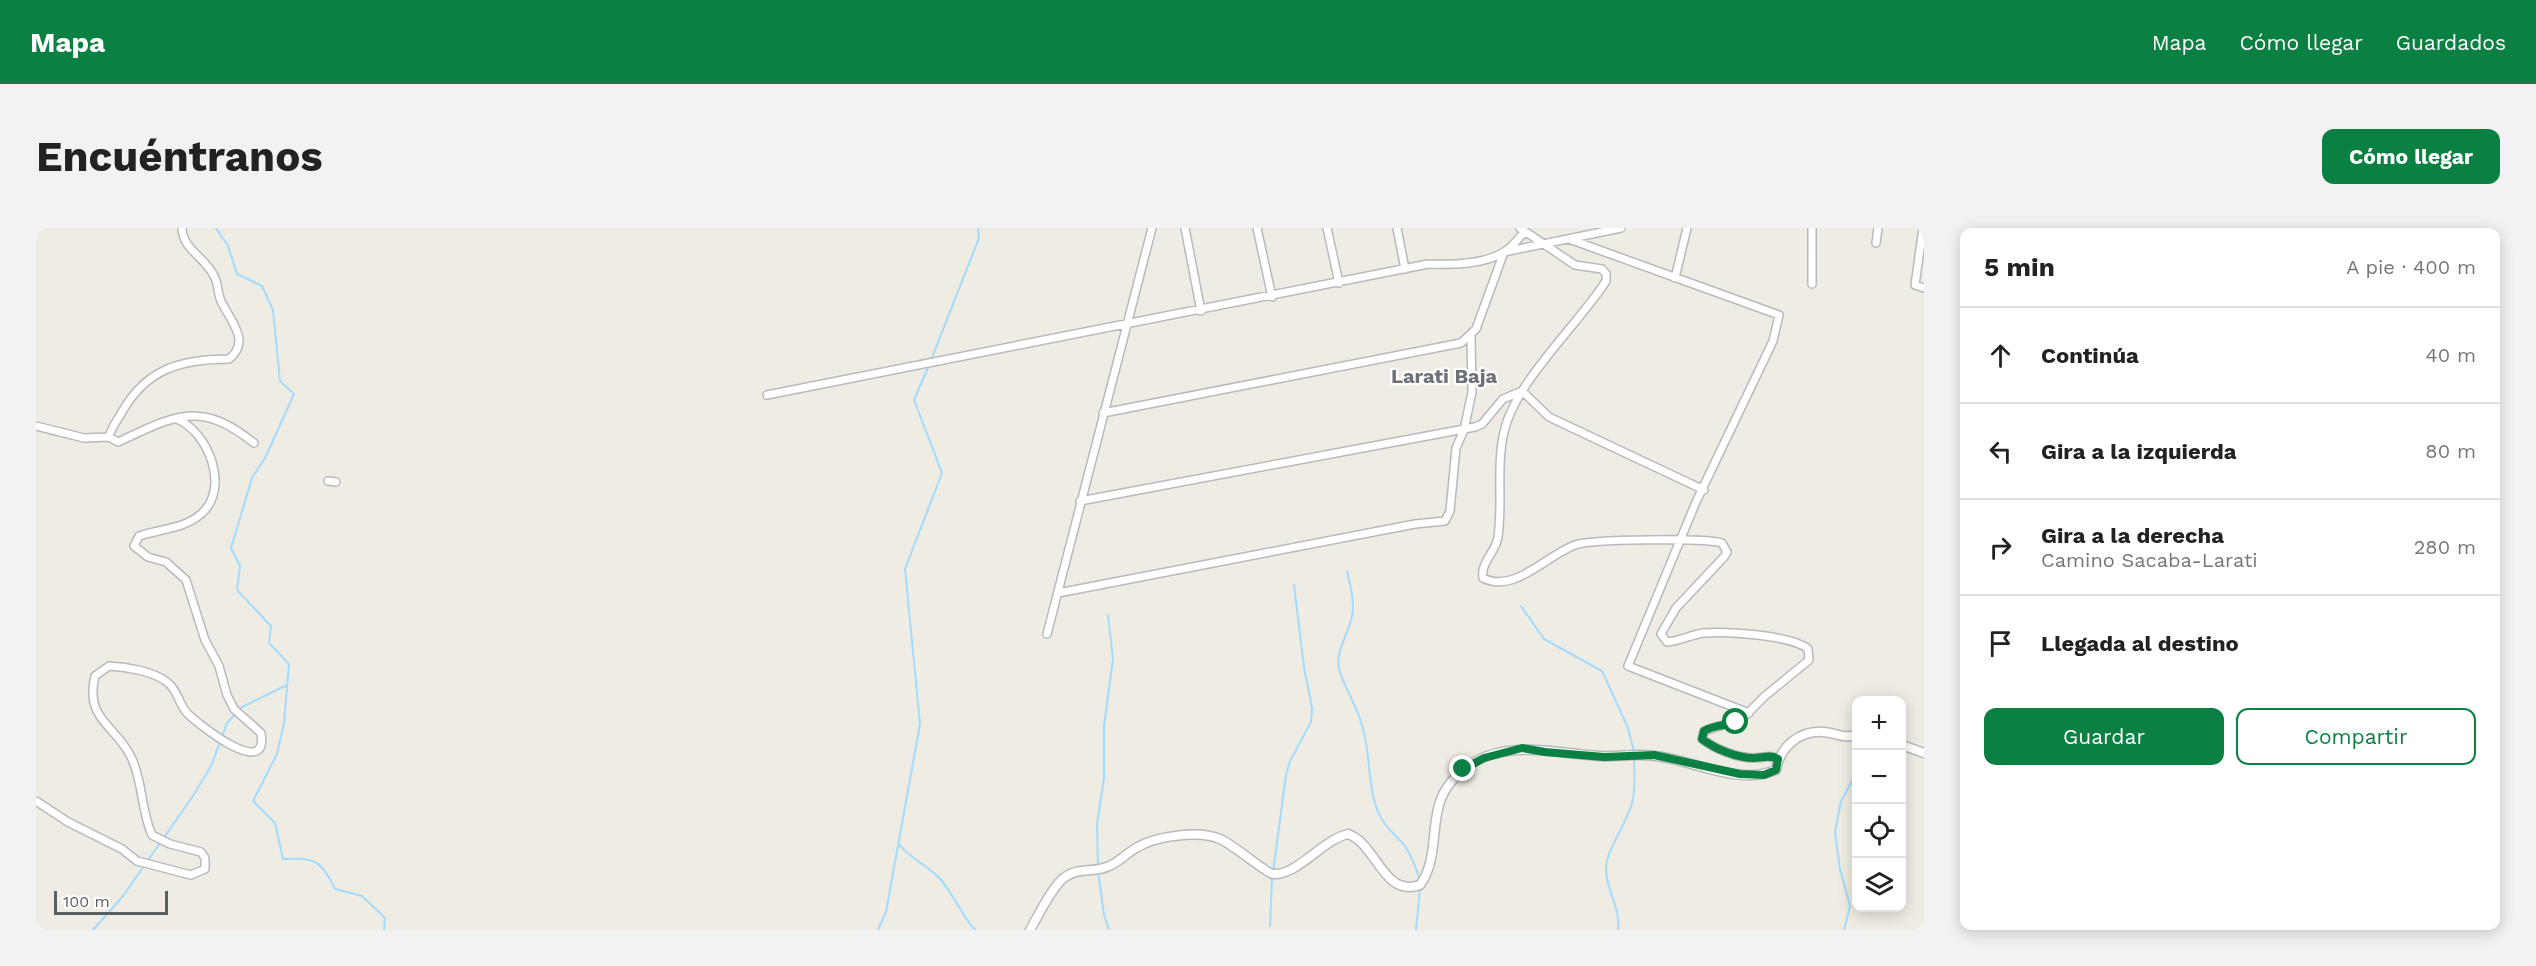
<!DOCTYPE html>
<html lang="es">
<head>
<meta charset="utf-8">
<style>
  :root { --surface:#fff; --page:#f2f2f2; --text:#222; --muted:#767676; --line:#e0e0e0; --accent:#0b8043 }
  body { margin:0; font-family:"Work Sans",sans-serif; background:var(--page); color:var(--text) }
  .controls { position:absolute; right:18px; bottom:18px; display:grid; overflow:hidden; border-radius:12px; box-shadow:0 3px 15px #0003 }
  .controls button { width:54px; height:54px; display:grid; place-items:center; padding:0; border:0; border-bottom:2px solid var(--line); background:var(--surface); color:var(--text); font:30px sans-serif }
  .scale { position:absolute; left:18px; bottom:15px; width:114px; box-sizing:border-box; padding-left:6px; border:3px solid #5b6065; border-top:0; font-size:16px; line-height:21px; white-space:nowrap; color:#5b6065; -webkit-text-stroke:4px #fff; paint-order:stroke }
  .stop { position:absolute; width:18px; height:18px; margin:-14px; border:4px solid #0b8043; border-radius:50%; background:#fff }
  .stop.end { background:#0b8043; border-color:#fff; box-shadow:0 2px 6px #0008 }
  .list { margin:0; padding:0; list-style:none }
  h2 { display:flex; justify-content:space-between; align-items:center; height:78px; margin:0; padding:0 24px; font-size:26px }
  h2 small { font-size:20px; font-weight:400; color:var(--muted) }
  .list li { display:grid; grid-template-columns:39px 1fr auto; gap:18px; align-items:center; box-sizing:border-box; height:96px; padding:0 24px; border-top:2px solid var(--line) }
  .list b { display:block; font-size:22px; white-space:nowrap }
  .list p { margin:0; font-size:20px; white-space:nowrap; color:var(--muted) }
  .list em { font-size:20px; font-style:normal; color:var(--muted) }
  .actions { display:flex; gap:12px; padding:18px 24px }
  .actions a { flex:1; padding:14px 0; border:2px solid var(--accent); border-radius:12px; text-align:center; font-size:21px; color:var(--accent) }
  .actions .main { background:var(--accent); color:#fff }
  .icon { flex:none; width:33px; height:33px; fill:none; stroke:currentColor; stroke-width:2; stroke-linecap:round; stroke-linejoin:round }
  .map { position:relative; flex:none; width:1888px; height:702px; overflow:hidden; border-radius:12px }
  header { display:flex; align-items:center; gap:36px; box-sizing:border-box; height:84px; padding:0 30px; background:var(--accent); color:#fff }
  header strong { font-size:28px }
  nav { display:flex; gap:33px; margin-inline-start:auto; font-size:21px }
  .intro { display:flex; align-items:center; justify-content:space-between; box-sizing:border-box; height:144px; padding:0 36px }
  h1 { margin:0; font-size:42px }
  .button { padding:15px 27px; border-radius:12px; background:var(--accent); color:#fff; font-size:21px; font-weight:700 }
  main { display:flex; gap:36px; padding:0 36px }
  aside { flex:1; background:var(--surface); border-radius:12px; box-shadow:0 3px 15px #0003 }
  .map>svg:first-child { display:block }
</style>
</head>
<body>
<header>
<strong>Mapa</strong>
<nav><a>Mapa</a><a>Cómo llegar</a><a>Guardados</a></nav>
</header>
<div class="intro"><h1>Encuéntranos</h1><a class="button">Cómo llegar</a></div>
<main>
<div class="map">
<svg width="1888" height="702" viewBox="0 0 1888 702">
  <rect width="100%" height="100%" fill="#efece3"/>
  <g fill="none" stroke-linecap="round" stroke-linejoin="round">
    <path stroke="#a3dbff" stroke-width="2" d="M180 0 192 18 201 46 226 58 237 82 244 153 258 166 229 230 216 250 195 320 204 338 201 362 235 398 233 415 253 436 248 495 241 526 217 573 239 595 247 631C278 630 285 631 299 661L326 668 349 690 348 702
      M895 132 943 10 942 0
      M1311 343C1314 358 1319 373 1316 388 1313 406 1299 422 1303 441 1309 462 1322 479 1327 501 1335 529 1331 559 1343 586 1348 599 1360 607 1369 618 1376 628 1380 640 1384 652
      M1485 378 1508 411 1566 443 1592 500 1598 524
      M863 616C874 631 892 637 905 652 918 667 925 687 939 702
      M1062 637 1061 596 1068 550V498L1077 431 1072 387
      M1062 643 1068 687 1073 702
      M1234 698 1236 651 1250 547 1254 533 1275 494 1276 480 1268 439 1258 357
      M57 702 87 668 157 568 175 538 191 495 206 479 251 457
      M842 702 850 684 884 496 869 341 906 245 878 172 893 137
      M1380 702 1384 660
      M1582 702C1585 679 1569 661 1570 639 1571 621 1591 595 1596 575 1600 561 1598 544 1598 529
      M1808 702 1814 678 1804 641 1799 604 1805 573 1820 546"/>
    <g stroke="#b6babe" stroke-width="10">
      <path id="minor" d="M1149 0 1165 83
        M1221 0 1236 69
        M1291 0 1303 55
        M1361 0 1369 41
        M1484 0 1539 37 1566 41 1570 46V53C1542 97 1479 154 1468 204 1460 238 1467 274 1462 309 1460 324 1444 335 1447 350 1478 366 1511 327 1539 317 1554 311 1671 310 1686 315L1691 324 1688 329 1640 380 1625 406 1631 414C1643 413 1655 407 1667 405 1690 403 1755 407 1772 421L1773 432 1729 468 1706 491 1668 503 1666 511C1679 521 1701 530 1718 530 1726 530 1734 526 1742 531
        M1776 0V56
        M1887 0 1879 57 1888 60
        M1533 11 1743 87 1737 113 1660 274 1592 438 1713 485
        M1840 15 1842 0
        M1639 50 1651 0
        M731 167 1392 36C1415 37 1447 37 1468 24 1476 20 1482 10 1489 4
        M1067 185 1425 115 1440 101 1468 24 1585 0
        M0 198 48 210 73 209 82 214C139 188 163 171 218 215
        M73 209C75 200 81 193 86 184 110 141 145 131 193 131 215 114 195 93 186 75 181 67 183 56 178 48 169 29 147 22 146 0
        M292 253 300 254
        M1044 273 1439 199 1446 196 1467 171 1486 163 1513 189 1668 262
        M1022 365 1379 296 1409 293 1414 283 1420 220 1428 202 1436 164 1435 108
        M1011 406 1116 0
        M0 573 32 594 86 621 101 633 155 647 169 641V630L165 624 134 616 116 607C105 583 107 555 96 531 82 498 48 493 59 448L73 438C90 439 117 443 131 454 142 462 142 475 151 485 162 496 233 553 225 505L198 481 191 467 183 438 169 412 150 352 130 334 112 329 98 318 103 308C124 301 148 301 165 286 195 260 172 204 141 191"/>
    </g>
    <g stroke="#b6babe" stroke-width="11">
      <path id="tertiary" d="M1866 517 1888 525
        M994 702C1002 688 1017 657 1029 649 1042 639 1059 645 1073 638 1083 634 1091 625 1100 620 1119 608 1163 602 1184 611 1198 617 1230 645 1237 646 1261 648 1286 612 1312 606 1341 616 1347 670 1384 657 1406 627 1390 583 1415 554 1455 506 1511 525 1564 528 1582 529 1601 525 1619 528 1658 532 1701 558 1740 542 1744 519 1763 502 1788 504 1801 505 1807 511 1820 507"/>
    </g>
    <use href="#minor" stroke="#fff" stroke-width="7"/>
    <use href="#tertiary" stroke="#fff" stroke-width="8"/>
  </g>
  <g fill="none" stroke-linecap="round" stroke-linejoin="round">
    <path stroke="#0b8043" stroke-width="8" d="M1427 541 1448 530 1486 520 1509 524 1568 529 1618 527 1704 546 1728 547 1740 542 1742 531C1734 526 1726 530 1718 530 1701 530 1679 521 1666 511L1668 503C1677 497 1690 498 1700 494"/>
  </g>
  <g text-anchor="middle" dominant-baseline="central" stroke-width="4.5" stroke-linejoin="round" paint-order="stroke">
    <g font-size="20" font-weight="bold" fill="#6c7277" stroke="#fff">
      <text x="1408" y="148">Larati Baja</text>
    </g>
  </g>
</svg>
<div class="controls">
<button>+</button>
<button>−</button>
<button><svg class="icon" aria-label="locate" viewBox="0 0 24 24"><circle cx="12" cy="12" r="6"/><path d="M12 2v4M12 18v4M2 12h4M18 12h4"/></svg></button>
<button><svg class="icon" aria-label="layers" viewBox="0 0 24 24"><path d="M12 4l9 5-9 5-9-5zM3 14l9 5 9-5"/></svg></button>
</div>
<div class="scale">100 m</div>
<div class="stop" style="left:1700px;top:494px"></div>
<div class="stop end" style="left:1427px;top:541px"></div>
</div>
<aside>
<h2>5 min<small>A pie · 400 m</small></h2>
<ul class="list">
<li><svg class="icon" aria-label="ahead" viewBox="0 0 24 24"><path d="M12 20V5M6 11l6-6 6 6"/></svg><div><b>Continúa</b></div><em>40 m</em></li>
<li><svg class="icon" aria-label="left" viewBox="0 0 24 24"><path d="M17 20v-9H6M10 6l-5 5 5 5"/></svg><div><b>Gira a la izquierda</b></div><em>80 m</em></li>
<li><svg class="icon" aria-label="right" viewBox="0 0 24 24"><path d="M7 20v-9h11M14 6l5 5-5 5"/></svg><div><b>Gira a la derecha</b><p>Camino Sacaba-Larati</p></div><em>280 m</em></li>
<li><svg class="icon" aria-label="arrive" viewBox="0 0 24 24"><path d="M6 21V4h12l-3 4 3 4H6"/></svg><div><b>Llegada al destino</b></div></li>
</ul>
<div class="actions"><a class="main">Guardar</a><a>Compartir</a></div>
</aside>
</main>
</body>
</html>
